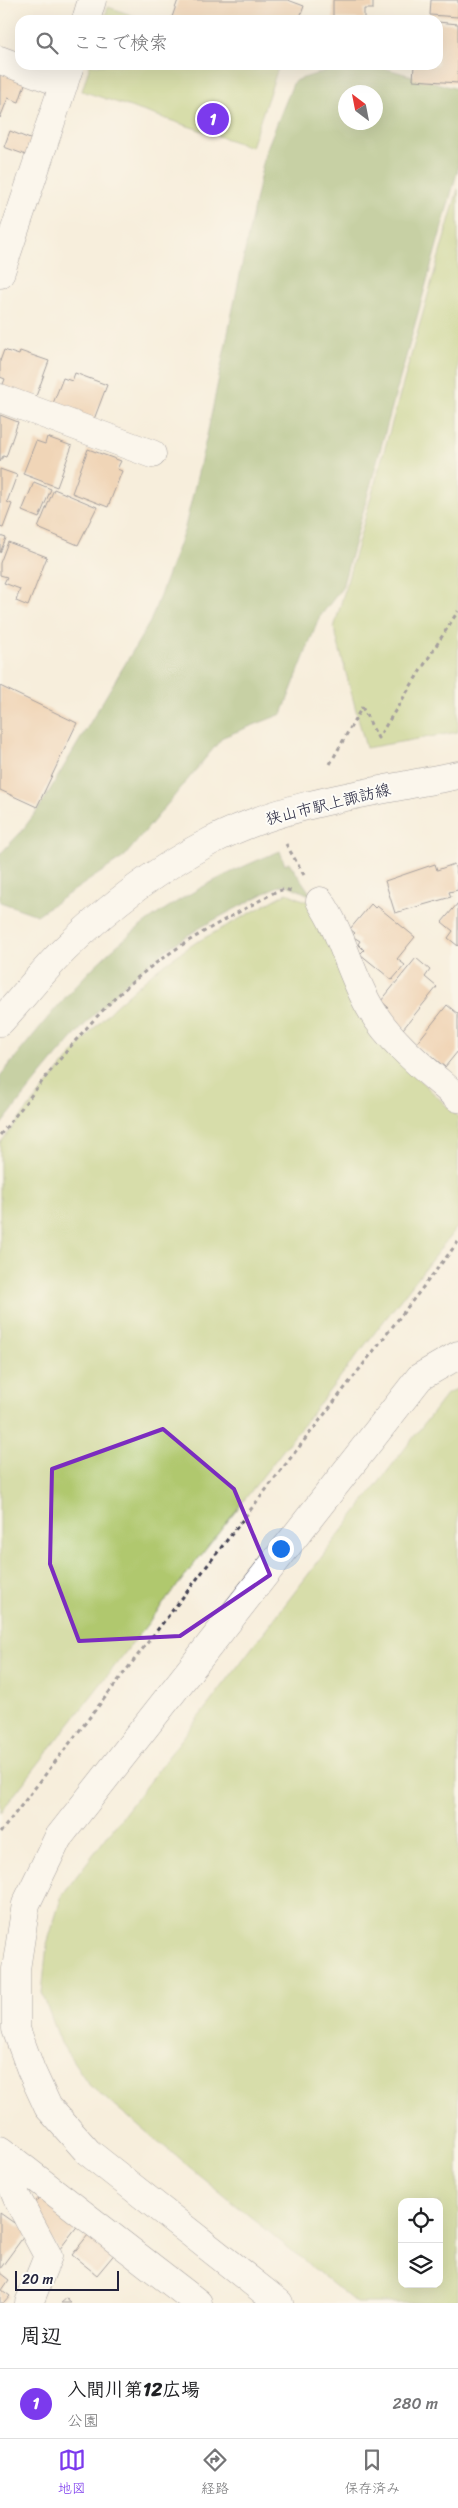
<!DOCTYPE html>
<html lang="ja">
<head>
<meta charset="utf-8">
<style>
  :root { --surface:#fff; --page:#f2f2f2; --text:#202124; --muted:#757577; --line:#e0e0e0; --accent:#7c3aed }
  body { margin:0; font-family:Sriracha,"Klee One",sans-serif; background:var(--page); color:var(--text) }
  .controls { position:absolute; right:15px; bottom:15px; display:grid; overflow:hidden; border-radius:10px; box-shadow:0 5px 20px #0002 }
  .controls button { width:45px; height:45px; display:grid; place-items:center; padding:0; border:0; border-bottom:1px solid var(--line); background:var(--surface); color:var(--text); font:25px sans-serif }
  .compass { position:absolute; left:338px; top:85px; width:45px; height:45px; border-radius:50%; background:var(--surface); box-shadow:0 5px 20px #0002; rotate:328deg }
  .scale { position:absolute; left:15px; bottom:12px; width:104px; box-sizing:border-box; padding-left:5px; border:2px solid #22223b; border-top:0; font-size:14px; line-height:18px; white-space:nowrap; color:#22223b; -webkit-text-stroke:4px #fdfcf7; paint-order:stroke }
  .you { position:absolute; left:280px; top:1548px; width:18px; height:18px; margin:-12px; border:4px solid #fff; border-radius:50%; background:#1a73e8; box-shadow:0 0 0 8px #1a73e833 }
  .badge { display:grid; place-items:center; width:32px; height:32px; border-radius:50%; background:var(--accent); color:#fff; font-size:16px; font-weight:700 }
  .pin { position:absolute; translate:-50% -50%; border:2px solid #fff; box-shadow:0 1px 5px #0006 }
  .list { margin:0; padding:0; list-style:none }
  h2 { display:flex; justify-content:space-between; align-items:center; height:65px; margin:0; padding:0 20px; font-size:21px }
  h2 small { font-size:16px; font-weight:400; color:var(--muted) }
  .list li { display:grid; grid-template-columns:32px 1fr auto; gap:15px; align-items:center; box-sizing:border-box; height:70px; padding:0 20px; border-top:1px solid var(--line) }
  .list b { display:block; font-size:19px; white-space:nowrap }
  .list p { margin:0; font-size:16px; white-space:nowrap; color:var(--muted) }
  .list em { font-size:16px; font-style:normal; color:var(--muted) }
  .icon { flex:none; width:28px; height:28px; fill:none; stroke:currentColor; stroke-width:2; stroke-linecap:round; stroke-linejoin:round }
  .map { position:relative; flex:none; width:458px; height:2303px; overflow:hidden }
  .search { position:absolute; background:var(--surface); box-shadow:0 5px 20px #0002; left:15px; right:15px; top:15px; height:55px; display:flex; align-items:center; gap:12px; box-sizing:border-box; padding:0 18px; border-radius:15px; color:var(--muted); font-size:19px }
  .sheet { height:135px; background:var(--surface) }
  nav { display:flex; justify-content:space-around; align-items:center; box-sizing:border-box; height:70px; border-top:1px solid var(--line); background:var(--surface); font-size:14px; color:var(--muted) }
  nav a { display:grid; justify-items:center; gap:2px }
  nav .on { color:var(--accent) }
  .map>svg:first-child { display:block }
</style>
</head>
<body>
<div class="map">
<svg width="458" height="2303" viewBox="0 0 458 2303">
  <rect width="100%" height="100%" fill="#fdfcf7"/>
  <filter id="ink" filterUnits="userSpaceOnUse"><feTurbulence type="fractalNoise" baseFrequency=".02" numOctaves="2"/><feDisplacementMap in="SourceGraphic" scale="10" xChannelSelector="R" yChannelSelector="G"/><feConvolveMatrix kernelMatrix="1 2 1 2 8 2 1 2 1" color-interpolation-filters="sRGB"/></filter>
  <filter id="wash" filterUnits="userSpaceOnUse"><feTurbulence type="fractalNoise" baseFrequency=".0096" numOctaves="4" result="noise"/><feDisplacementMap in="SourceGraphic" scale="20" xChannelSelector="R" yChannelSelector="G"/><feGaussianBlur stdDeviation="1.12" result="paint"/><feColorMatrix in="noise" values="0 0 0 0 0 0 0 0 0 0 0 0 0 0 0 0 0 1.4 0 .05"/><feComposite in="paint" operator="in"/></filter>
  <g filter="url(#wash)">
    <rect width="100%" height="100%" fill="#f7eedc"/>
    <path fill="#b0c86e" stroke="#697554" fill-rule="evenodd" d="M108 7 146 20H104Z
      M90 65H279L251 147 82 91Z
      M458 189V732L366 748 334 628Z
      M287 893 308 902 388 1049 458 1117V1226L0 1813V1143L88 1035 113 1008 157 969 195 943Z
      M458 1388V2303H356L89 2085 61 2043 42 1993 47 1944 62 1895 446 1395ZM402 2202H439V2284H402Z"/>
    <path fill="#8cac61" stroke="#57674e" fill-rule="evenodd" d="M344 65H373L458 89V169L342 588 319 618 282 714 223 737 124 857 37 915 0 902V854L21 832 41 805 150 622 184 531 207 435 265 153 294 81ZM346 92H376V122H346Z
      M280 851 285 865 289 862 312 896 285 884 274 888C235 910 191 929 156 958 96 1005 47 1067 0 1126V1076C40 1028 79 975 128 936 174 899 225 873 280 851Z"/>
    <g id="blocks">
      <path fill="#e7b78b" d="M178 0H288L304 6 299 20H171Z
        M333 0H373V9H364V19H333Z
        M431 0H458V17L430 15Z
        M438 22 458 24V83L413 80 414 65H438Z
        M0 74 27 78 19 102 8 98 0 118Z
        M10 131 35 141 29 156 4 147Z
        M4 350 19 355 20 351 49 361 35 399 2 387 5 379 0 377V361Z
        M75 373 107 385 93 422 52 406 63 378 72 381Z
        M0 415 18 422 6 457 3 456 0 462Z
        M47 437 72 446 57 487 23 474 36 441 45 444Z
        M88 449 121 461 117 469 122 471 108 507 72 493Z
        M0 469 17 475 7 502 12 504 3 528 0 527Z
        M34 482 51 489 39 518 22 511Z
        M54 489 97 507 78 545 38 528Z
        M0 536 6 538 0 553Z
        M8 542 47 557 28 606 16 601 20 589 4 583 7 577 0 575V563Z
        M0 686 77 723 37 807 0 790Z
        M435 864 437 870 454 864 458 877V890L449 892 451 897 395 913 385 881Z
        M458 903V946L448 938 453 931 442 922Z
        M371 904 375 908 377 906 415 937 397 959 405 965 392 980 360 954 364 950 358 944 360 941 352 936 355 933 350 929Z
        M416 958 430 970 425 977 437 987 403 1029 383 1013 388 1007 381 1001Z
        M447 1005 458 1014V1051L445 1067 416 1044Z
        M41 2195 79 2224 59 2250 30 2209Z
        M0 2213 27 2232 0 2269Z
        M92 2230 117 2251 97 2275 72 2255Z
        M0 2273 9 2280 2 2290 10 2296 4 2303H0Z
        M67 2298 71 2303H61Z"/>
    </g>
  </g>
  <g filter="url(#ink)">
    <use href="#blocks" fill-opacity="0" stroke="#424153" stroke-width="1"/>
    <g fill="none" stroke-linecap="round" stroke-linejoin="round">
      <g stroke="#424153" stroke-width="29">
        <path id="minor" d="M86 20 92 0
          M0 60 64 84
          M0 274 70 65
          M0 398 152 454
          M320 901C343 934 350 976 372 1011 392 1044 430 1073 458 1098
          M0 1022C22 998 42 972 65 949 108 907 157 869 211 841 286 802 376 792 458 775
          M0 2150 198 2303
          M0 2157 17 2198 48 2256 29 2303
          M279 2303 88 2152 48 2107 31 2070 16 2029V1969L26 1904 58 1838 420 1377 458 1355"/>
      </g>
      <path stroke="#424153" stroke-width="3" stroke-dasharray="4 4" stroke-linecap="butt" d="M362 707 378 738 458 611
        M330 764 362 707
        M286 844 304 875
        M0 1135C49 1074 96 1006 160 960 196 934 236 914 275 892L285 889 291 891
        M0 1833 458 1242"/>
      <use href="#minor" stroke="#fff" stroke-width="28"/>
    </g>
  </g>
  <path d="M0 0H458V2303H0ZM163 1429 234 1489 270 1575 180 1636 79 1641 50 1564 52 1469Z" fill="#f7eedc" fill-opacity=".55" fill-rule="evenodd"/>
  <path fill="none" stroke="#7b2cbf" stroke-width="4" stroke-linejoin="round" d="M163 1429 234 1489 270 1575 180 1636 79 1641 50 1564 52 1469Z"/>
  <g text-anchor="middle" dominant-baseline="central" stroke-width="4" stroke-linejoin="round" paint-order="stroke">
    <g font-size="16" fill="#22223b" stroke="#fdfcf7">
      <text transform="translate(328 804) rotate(-14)">狭山市駅上諏訪線</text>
    </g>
  </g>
</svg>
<div class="controls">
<button><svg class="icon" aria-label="locate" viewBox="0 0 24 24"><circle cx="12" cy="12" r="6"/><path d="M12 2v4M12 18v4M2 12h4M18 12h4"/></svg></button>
<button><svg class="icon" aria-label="layers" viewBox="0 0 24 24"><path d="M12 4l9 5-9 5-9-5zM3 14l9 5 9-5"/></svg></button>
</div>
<svg class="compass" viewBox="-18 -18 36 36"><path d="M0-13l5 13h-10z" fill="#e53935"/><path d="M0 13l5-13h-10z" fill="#757577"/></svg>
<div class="scale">20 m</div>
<div class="you"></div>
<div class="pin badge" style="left:213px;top:119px">1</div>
<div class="search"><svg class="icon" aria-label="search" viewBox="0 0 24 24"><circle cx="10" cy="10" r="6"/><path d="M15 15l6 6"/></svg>ここで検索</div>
</div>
<section class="sheet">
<h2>周辺<small></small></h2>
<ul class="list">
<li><span class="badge">1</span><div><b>入間川第12広場</b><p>公園</p></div><em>280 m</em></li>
</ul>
</section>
<nav>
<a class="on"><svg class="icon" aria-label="map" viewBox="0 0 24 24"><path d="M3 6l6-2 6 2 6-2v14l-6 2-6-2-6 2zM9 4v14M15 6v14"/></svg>地図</a>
<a><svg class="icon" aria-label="directions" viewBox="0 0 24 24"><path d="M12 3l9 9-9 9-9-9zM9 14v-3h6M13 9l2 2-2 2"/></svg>経路</a>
<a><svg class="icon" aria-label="saved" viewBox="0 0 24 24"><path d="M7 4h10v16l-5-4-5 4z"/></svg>保存済み</a>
</nav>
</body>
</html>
